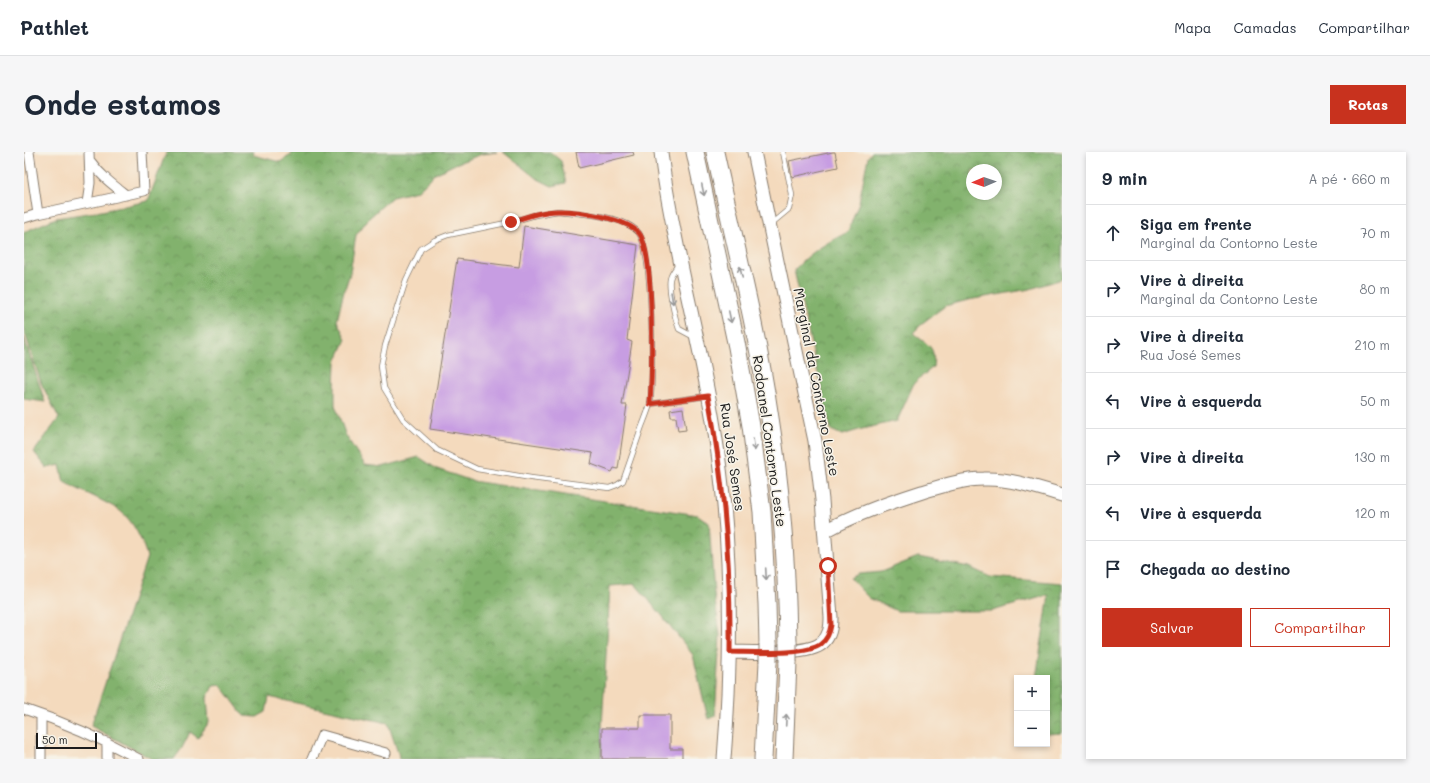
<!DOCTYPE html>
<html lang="pt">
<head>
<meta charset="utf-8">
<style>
  :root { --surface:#fff; --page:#f6f6f7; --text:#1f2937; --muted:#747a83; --line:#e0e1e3; --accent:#c8321e }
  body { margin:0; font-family:Mali,sans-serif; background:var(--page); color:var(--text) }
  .controls { position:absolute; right:12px; bottom:12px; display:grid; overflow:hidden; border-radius:0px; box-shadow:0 2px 6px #0003 }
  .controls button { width:36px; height:36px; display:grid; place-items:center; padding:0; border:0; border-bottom:1px solid var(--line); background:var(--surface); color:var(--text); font:20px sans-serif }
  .compass { position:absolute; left:942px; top:12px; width:36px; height:36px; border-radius:50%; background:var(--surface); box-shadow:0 2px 6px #0003; rotate:268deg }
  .scale { position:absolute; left:12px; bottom:10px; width:61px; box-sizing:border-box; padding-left:4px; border:2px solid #1c1c1c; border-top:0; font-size:11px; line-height:14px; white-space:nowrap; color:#1c1c1c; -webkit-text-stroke:3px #f7f3e8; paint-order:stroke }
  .stop { position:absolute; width:12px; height:12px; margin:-9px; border:3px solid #c8321e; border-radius:50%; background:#fff }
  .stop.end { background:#c8321e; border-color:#fff; box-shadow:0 1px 4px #0008 }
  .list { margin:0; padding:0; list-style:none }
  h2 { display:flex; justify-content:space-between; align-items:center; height:52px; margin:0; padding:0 16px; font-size:17px }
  h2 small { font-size:13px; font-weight:400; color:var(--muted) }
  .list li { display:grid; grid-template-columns:26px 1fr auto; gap:12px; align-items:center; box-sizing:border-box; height:56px; padding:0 16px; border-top:1px solid var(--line) }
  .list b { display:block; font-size:15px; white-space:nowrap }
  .list p { margin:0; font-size:13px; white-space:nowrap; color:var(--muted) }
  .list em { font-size:13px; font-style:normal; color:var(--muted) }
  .actions { display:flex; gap:8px; padding:12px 16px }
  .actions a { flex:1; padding:9px 0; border:1px solid var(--accent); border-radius:0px; text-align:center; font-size:14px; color:var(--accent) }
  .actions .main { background:var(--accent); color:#fff }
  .icon { flex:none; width:22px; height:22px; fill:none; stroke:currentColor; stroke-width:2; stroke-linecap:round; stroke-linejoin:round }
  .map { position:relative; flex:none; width:1038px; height:607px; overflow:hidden; border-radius:0px }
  header { display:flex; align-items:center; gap:24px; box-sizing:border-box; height:56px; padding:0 20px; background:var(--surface); border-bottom:1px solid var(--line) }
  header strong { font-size:19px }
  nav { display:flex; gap:22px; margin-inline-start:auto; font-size:14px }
  .intro { display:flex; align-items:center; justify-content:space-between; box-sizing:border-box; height:96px; padding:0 24px }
  h1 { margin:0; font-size:28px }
  .button { padding:10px 18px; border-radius:0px; background:var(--accent); color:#fff; font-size:14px; font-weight:700 }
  main { display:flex; gap:24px; padding:0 24px }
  aside { flex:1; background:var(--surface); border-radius:0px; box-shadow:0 2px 6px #0003 }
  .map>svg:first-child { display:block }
</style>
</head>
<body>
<header>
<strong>Pathlet</strong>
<nav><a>Mapa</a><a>Camadas</a><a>Compartilhar</a></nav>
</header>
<div class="intro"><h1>Onde estamos</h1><a class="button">Rotas</a></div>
<main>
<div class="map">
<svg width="1038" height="607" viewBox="0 0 1038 607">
  <defs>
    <pattern id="forest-crowns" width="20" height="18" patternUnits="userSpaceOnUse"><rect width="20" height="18" fill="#82b26d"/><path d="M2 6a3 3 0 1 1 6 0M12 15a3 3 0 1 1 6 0" fill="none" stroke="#6a9059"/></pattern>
  </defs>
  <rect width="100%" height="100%" fill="#f7f3e8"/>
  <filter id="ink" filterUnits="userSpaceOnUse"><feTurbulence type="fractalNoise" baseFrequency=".025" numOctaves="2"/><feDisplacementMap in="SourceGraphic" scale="8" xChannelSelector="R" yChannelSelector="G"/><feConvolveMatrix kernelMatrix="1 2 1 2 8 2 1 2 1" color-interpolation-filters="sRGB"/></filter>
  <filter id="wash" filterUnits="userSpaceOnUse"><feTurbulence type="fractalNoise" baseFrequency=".012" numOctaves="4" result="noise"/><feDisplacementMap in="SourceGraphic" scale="16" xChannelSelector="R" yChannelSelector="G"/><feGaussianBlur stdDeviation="0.9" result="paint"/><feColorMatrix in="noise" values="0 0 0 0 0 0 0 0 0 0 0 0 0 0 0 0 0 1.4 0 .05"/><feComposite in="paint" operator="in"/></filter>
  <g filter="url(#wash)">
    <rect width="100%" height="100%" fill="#f4dabd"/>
    <path fill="url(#forest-crowns)" stroke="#4f6744" fill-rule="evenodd" d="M143 0H229V3L256 10 267 3 268 0H473L458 2 431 12 411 22 393 39 368 45 345 66 332 83 326 121 319 143 313 169 322 187 312 210 311 237V253L322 284 341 313 358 315 395 305 413 317 448 329 674 363 685 371 690 442 696 483 691 564 684 567 669 503 636 461 611 432 586 434 578 574 577 607H376L364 571 245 545 242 560 233 565 220 564 197 533 189 534 183 546 185 570 174 586 166 580 158 596 150 607H128L67 574 123 405C119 389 109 368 95 358 79 348 57 339 40 330L36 313 23 316 10 300 35 266 17 231 0 178V80L32 66 78 59 124 49 140 6Z
      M479 0H526L537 9 542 31 528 34 512 26Z
      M848 0H1038V127L1006 137 944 148 921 154 901 169 889 181C904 194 912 193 909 215L890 231 873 269 838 277 818 283 807 278 770 118C788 99 802 91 824 80L835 50 844 5ZM948 18H972V42H948Z
      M0 186 21 250 0 247Z
      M894 405 945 415 966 425 1038 431V581L1023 582V526H1012L1025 443 968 459H873L845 446 826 426 835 422 857 420Z"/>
    <g id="blocks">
      <path fill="#c79de2" d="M552 0H609L610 3 555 16Z
        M809 0H811L814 15 768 25 765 9Z
        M500 74 614 93 603 188 608 190 598 253H603L594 317 590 316 588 320 567 312 569 301 406 277 433 107 495 115Z
        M659 256 662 278 654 279 652 265H647L646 258Z
        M616 563H646V597H658V607H578V576H616Z"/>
    </g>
  </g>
  <g filter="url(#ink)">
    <use href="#blocks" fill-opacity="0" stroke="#887b6c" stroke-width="1"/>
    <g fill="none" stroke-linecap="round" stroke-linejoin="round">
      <g stroke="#887b6c" stroke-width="6">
        <path id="lane" d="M534 59C555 62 599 63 614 80 629 96 630 227 626 252 624 260 620 269 617 277 611 295 605 312 599 329L593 333 585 336 507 326 453 317 413 298 379 267 360 236 357 214 361 194 382 128 397 97 411 88 424 83 487 70 511 63Z
          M747 72 765 57 768 43 759 0
          M654 113C651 117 647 122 646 127 644 138 651 166 655 177L670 185
          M626 252 683 244"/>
      </g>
      <g stroke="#887b6c" stroke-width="11">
        <path id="street" d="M5 0 14 62
          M67 10C77 24 89 33 102 43
          M63 51 66 31 65 0
          M0 66 14 62 120 39 118 0
          M0 557C40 570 78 587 115 607
          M17 563V607
          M83 607V590
          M288 607 298 583 362 601"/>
      </g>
      <g stroke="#887b6c" stroke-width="15">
        <path id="secondary" d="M637 0C640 30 646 59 652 88 664 150 680 212 690 275 708 385 709 496 700 607
          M801 379C832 362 864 351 898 340 918 334 939 327 960 327 985 326 1015 336 1038 343
          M706 500C727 500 784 504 798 491 806 484 807 475 807 465L798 348 791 289 730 0"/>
      </g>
      <g stroke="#887b6c" stroke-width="19">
        <path id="highway" d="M671 0 713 195 727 274 738 360 743 452 744 492
          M691 0C710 88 733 177 746 266 758 341 763 416 764 491
          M739 607 744 510
          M760 607 764 510"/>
      </g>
      <use href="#lane" stroke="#fff" stroke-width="4.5"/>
      <use href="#street" stroke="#fff" stroke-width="9"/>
      <use href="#secondary" stroke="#fff" stroke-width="13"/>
      <use href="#highway" stroke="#fff" stroke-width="17"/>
      <g stroke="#887b6c" stroke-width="19" stroke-linecap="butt">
        <path id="highway-bridge" d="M744 510V492
          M764 510V491"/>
      </g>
      <use href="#highway-bridge" stroke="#fff" stroke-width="17"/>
    </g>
    <defs><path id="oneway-shaft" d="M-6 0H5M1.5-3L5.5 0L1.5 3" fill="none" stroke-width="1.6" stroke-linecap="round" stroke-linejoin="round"/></defs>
    <g stroke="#999">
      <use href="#oneway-shaft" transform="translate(679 38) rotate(78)"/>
      <use href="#oneway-shaft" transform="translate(717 120) rotate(-102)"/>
      <use href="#oneway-shaft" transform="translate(648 146) rotate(81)"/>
      <use href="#oneway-shaft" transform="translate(706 165) rotate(78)"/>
      <use href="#oneway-shaft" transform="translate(730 293) rotate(82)"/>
      <use href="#oneway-shaft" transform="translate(742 422) rotate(87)"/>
      <use href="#oneway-shaft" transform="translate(762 568) rotate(-87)"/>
    </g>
  </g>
  <g fill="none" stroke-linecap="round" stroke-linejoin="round" filter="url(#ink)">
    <path stroke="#c8321e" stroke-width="5" d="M487 70C502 65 518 59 534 59 554 59 602 66 615 81 631 101 628 223 626 252L684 244C700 329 707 414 706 500 726 500 783 504 797 492 803 487 806 480 807 473L804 414"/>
  </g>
  <g text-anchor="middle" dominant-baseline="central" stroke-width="3" stroke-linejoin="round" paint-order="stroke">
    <g font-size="14" fill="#1c1c1c" stroke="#f7f3e8">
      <text transform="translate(793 230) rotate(79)">Marginal da Contorno Leste</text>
      <text transform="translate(746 289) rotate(82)">Rodoanel Contorno Leste</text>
      <text transform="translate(709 305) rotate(82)">Rua José Semes</text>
    </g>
  </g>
</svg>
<div class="controls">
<button>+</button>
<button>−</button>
</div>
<svg class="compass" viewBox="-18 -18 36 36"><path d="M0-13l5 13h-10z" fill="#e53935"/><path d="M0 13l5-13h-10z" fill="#747a83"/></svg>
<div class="scale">50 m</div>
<div class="stop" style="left:804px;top:414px"></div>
<div class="stop end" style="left:487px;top:70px"></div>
</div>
<aside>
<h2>9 min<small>A pé · 660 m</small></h2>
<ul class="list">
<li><svg class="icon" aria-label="ahead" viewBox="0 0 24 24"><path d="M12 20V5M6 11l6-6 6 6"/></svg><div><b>Siga em frente</b><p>Marginal da Contorno Leste</p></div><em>70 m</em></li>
<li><svg class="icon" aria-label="right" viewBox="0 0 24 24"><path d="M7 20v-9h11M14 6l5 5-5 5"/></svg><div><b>Vire à direita</b><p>Marginal da Contorno Leste</p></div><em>80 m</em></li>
<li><svg class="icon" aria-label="right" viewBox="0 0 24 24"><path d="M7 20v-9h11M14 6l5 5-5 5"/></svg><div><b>Vire à direita</b><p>Rua José Semes</p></div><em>210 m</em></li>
<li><svg class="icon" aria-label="left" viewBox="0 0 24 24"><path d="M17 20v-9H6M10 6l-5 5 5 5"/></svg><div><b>Vire à esquerda</b></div><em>50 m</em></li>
<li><svg class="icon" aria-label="right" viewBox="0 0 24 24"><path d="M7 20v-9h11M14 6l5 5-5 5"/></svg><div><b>Vire à direita</b></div><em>130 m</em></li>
<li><svg class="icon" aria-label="left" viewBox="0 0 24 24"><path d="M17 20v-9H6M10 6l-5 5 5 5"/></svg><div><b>Vire à esquerda</b></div><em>120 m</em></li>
<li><svg class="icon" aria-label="arrive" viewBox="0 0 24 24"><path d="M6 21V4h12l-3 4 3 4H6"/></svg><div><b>Chegada ao destino</b></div></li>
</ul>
<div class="actions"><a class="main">Salvar</a><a>Compartilhar</a></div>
</aside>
</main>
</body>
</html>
